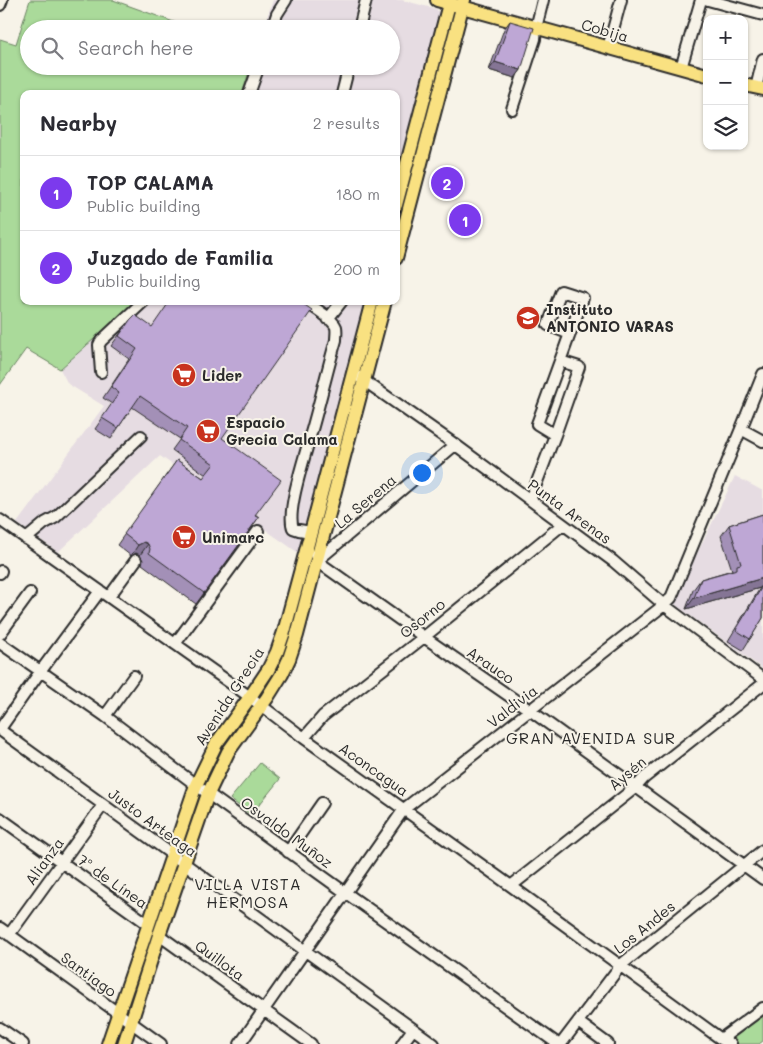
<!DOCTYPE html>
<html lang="en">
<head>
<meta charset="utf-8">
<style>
  :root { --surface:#fff; --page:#f7f7f7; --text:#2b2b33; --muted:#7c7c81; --line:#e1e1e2; --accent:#7c3aed }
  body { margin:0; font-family:Mali,sans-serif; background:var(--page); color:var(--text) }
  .controls { position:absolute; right:15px; top:15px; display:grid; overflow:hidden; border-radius:10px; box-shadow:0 1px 4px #0004 }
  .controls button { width:45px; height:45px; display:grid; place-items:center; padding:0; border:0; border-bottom:1px solid var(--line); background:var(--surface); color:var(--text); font:25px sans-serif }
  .you { position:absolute; left:421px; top:472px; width:18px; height:18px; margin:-12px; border:4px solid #fff; border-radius:50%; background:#1a73e8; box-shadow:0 0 0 8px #1a73e833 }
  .badge { display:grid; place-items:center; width:32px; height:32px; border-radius:50%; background:var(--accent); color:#fff; font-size:16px; font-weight:700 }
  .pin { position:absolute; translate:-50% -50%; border:2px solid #fff; box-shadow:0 1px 5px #0006 }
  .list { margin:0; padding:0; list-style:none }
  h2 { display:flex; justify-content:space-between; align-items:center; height:65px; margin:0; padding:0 20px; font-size:21px }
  h2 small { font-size:16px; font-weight:400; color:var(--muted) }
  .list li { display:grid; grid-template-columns:32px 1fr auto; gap:15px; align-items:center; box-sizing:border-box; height:75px; padding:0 20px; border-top:1px solid var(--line) }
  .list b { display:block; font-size:19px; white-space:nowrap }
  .list p { margin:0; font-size:16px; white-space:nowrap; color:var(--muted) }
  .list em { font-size:16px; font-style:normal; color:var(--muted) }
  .icon { flex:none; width:28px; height:28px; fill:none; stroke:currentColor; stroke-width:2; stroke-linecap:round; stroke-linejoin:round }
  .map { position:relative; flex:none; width:763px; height:1044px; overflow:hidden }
  .search { position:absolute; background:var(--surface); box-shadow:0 1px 4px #0004; left:20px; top:20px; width:380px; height:55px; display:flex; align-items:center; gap:12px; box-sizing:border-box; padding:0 18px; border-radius:28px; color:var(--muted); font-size:19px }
  .panel { position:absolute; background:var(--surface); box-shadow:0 1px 4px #0004; left:20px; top:90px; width:380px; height:215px; border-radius:10px }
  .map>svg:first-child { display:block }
</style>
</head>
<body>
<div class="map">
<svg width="763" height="1044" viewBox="0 0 763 1044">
  <rect width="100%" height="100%" fill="#f7f3e8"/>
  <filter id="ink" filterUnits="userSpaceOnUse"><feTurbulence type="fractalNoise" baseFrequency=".02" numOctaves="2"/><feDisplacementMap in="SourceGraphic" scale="10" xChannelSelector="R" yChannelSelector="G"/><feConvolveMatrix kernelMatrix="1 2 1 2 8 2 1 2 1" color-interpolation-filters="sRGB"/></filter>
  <g filter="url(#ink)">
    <path fill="#e6dce2" d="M273 0H402L436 9 441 14 396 179V94H242L251 66H391V29H263Z
      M137 301H364L300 554 160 456 58 552 17 523 104 406 68 384 60 369Z
      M735 476 763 491V669L673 603Z"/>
    <path fill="#aada9a" stroke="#6a8262" d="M30 0H113L193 29H29V66H251L242 94H24V301H137L60 369 26 349 0 385V39L16 44Z
      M260 763 280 779 251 815 230 799Z
      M763 1008V1041L759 1044H731L721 1039Z"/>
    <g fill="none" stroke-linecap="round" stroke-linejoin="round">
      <g stroke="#2b2b2b" stroke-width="14">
        <path id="minor" d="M708 0 763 15
          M0 5 2 0
          M272 29 277 14 286 0
          M359 29 366 0
          M608 48 621 0
          M681 68 701 0
          M756 88 763 59
          M249 94 259 66
          M342 94 349 66
          M512 109 535 39 536 28 543 0
          M304 301C313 307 332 318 336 327 337 331 336 336 336 340 327 371 320 402 311 433 306 454 286 510 293 528L299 530 311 532
          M328 319 342 301
          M101 372 99 345 101 341 144 301
          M359 377 453 443 613 561 664 605 763 679
          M741 429 763 441
          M555 435 537 424 583 298 561 291 548 325 570 334
          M530 500 555 435 579 367 560 361
          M0 520 250 697 304 738 511 886 721 1039 731 1044
          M26 539 45 523 56 517 141 436
          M315 555 317 561 424 637 531 711 763 879
          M317 561 455 445
          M0 573 1 571
          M109 597 136 560
          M0 634 30 593
          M0 643 105 716 196 785 346 893 558 1044
          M175 644 258 531
          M105 716 134 676
          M0 729 40 672 100 591
          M0 730 434 1044
          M304 738 323 716 424 637 562 525
          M0 818 148 924
          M288 852 322 803
          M511 886 636 787 644 778 763 684
          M0 928 161 1044
          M9 935 103 805
          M159 935 311 1044
          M578 1022 608 1044
          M0 1028 23 1044
          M721 1039 763 1008
          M240 1044 404 809 664 605 671 598 741 429 763 374
          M402 1044 413 1029
          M561 1044 621 965 763 850"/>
      </g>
      <g stroke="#2b2b2b" stroke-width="16">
        <path id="major" d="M437 0 707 75
          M744 85 763 89
          M396 205 450 0
          M396 258 464 0
          M108 1044 196 785 216 744 250 697 268 670 277 652 284 632 311 532 372 301
          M124 1044 159 935 208 794 228 752 267 698 282 674 289 659 297 635 385 301"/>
      </g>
      <use href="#minor" stroke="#f7f3e8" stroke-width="10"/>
      <use href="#major" stroke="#f9e181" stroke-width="12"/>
    </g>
    <path fill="#a390b7" stroke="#2b2b2b" d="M510 21 521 70 515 78 489 70 504 29Z
      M130 320 222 438 256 515 259 517 196 604 142 564 143 560 140 555 136 553 131 556 117 545 177 460 203 478 206 475 172 450 180 439 132 407 111 439 95 429 112 404 103 398 129 359 111 346Z
      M763 514V618L743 650 728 641 760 588 686 609 693 590 701 579 732 570 721 536 729 525Z"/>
    <path fill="#857595" stroke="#2b2b2b" d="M495 62 521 70 515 78 489 70Z
      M144 542 148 544 140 555 136 553 131 556 138 545Z
      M763 578V584L760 588 686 609 694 598Z"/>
    <path fill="#bea7d5" stroke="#2b2b2b" d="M510 21 534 28 521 70 495 62Z
      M170 301H299L312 310 222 438 281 480 255 515 259 517 204 593 149 553 150 549 148 544 144 542 138 545 124 534 177 460 203 478 214 464 179 440 187 428 140 396 118 428 102 418 119 393 111 387 137 349 119 336 130 320 135 315 152 327Z
      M763 514V578L694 598 701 579 737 569V565L741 564 729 525Z
      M763 585V618L750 639 736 630Z"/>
  </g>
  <defs>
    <g id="school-disc" transform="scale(1.25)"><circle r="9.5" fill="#c8321e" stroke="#f7f3e8"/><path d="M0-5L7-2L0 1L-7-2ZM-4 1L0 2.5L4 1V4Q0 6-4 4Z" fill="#fff"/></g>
    <g id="supermarket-disc" transform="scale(1.25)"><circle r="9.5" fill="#c8321e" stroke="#f7f3e8"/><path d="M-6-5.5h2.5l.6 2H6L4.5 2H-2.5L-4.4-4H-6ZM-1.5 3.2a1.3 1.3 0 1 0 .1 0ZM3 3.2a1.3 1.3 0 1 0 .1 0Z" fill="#fff"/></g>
  </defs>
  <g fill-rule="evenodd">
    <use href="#school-disc" x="528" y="318"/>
    <use href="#supermarket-disc" x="184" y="375"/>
    <use href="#supermarket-disc" x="208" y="431"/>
    <use href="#supermarket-disc" x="184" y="537"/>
  </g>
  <g text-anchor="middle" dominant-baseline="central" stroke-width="4" stroke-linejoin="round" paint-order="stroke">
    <g font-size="15" fill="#2b2b2b" stroke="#f7f3e8">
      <text transform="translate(605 30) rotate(16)">Cobija</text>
      <text transform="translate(365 501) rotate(-40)">La Serena</text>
      <text transform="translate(570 511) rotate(36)">Punta Arenas</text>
      <text transform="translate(422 618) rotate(-39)">Osorno</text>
      <text transform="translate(491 665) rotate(34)">Arauco</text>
      <text transform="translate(229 696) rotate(-57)">Avenida Grecia</text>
      <text transform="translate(512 706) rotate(-38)">Valdivia</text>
      <text transform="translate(374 769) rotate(35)">Aconcagua</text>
      <text transform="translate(627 773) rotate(-40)">Aysén</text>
      <text transform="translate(153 822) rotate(36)">Justo Arteaga</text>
      <text transform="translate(287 832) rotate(36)">Osvaldo Muñoz</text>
      <text transform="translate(44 861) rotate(-54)">Alianza</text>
      <text transform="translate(113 881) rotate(35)">7º de Línea</text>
      <text transform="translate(644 927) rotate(-39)">Los Andes</text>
      <text transform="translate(220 960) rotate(36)">Quillota</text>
      <text transform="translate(89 974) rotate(36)">Santiago</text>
    </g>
    <g font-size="15" font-weight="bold" fill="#2b2b2b" stroke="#f7f3e8" text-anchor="start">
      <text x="546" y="309">Instituto<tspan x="546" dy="17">ANTONIO VARAS</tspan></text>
      <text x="202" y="375">Lider</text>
      <text x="226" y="422">Espacio<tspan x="226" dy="17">Grecia Calama</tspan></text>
      <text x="202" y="537">Unimarc</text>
    </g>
    <g font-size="16" letter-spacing="1" fill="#2b2b2b" stroke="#f7f3e8">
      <text x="591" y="737">GRAN AVENIDA SUR</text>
      <text x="248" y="883">VILLA VISTA<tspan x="248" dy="18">HERMOSA</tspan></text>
    </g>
  </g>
</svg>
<div class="controls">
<button>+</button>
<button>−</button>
<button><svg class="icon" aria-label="layers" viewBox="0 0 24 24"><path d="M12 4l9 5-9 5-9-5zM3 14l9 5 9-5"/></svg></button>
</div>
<div class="you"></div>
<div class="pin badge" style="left:465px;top:220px">1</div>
<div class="pin badge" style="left:447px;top:183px">2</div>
<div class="search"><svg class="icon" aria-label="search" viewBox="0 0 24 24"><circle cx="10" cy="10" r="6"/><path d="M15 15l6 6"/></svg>Search here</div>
<section class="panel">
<h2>Nearby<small>2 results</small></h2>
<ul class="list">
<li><span class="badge">1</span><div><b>TOP CALAMA</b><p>Public building</p></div><em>180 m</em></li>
<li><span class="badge">2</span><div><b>Juzgado de Familia</b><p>Public building</p></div><em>200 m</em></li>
</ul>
</section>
</div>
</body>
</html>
